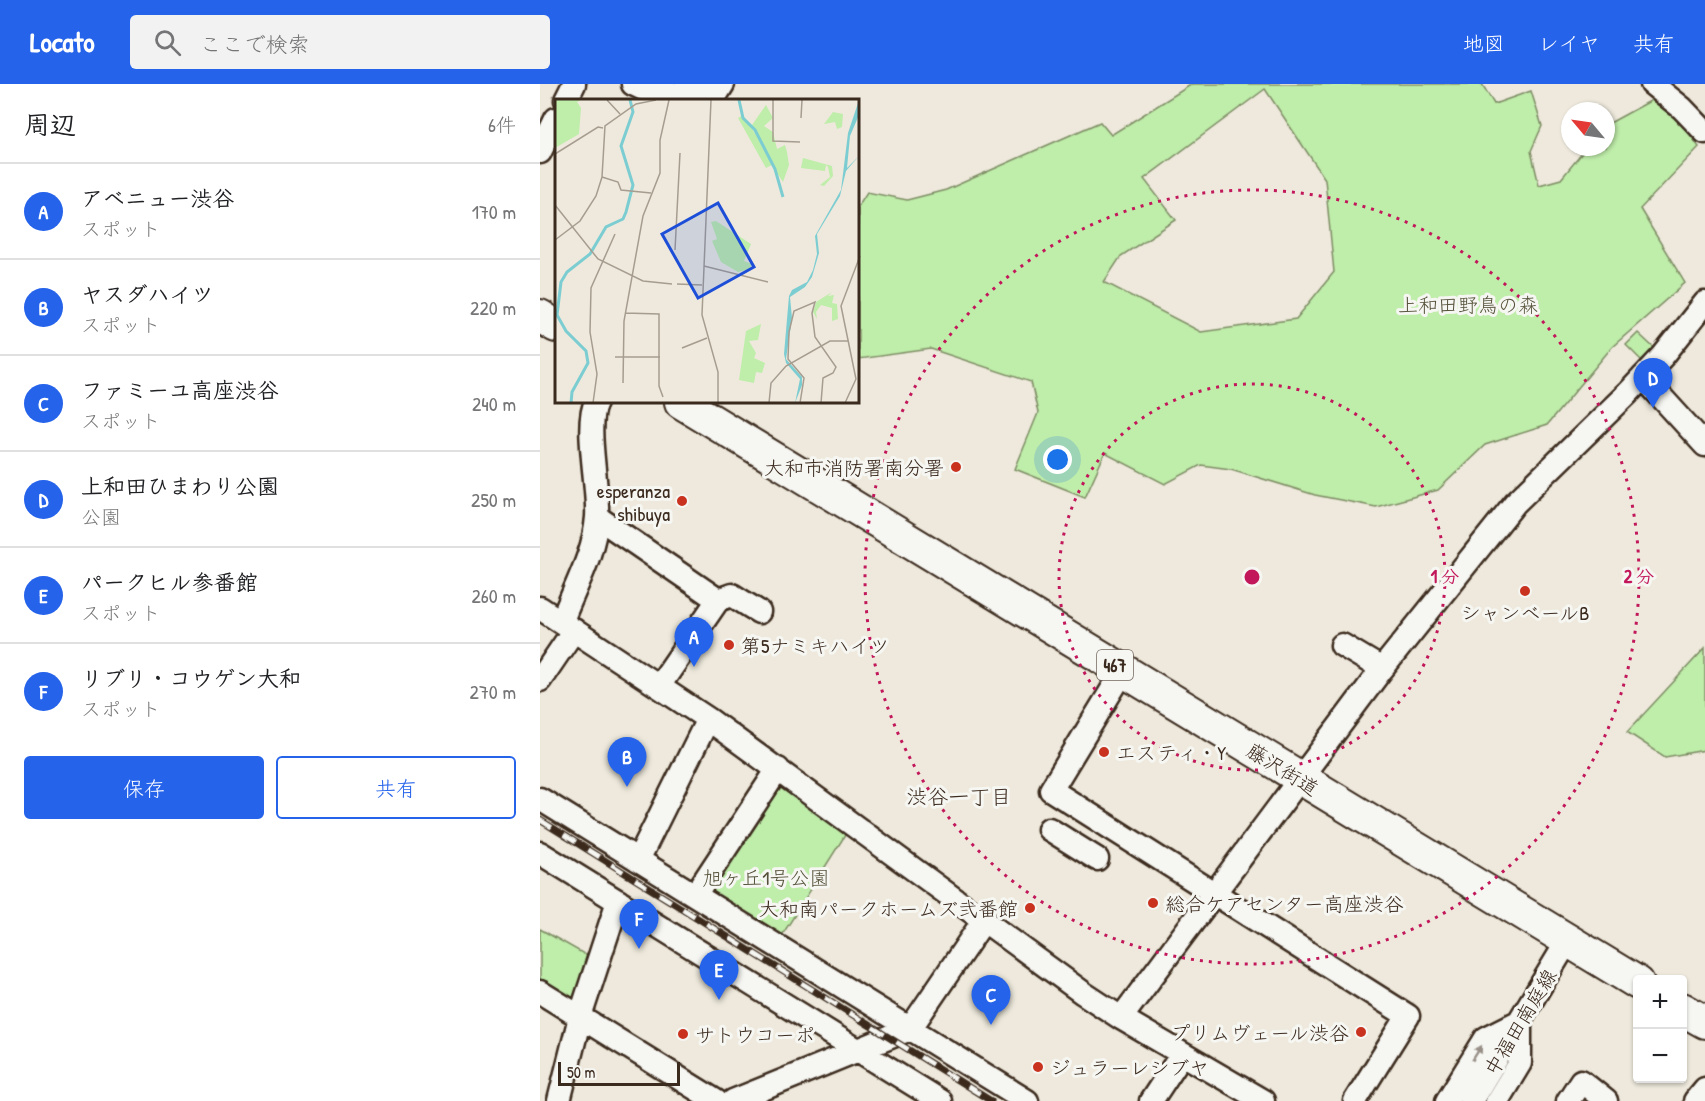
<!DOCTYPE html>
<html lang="ja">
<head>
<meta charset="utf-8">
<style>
  :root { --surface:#fff; --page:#f2f2f2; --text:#202124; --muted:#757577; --line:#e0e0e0; --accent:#2563eb }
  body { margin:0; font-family:"Patrick Hand","Klee One",sans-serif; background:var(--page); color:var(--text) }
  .controls { position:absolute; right:18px; bottom:18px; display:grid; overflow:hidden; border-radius:6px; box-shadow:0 2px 4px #0004 }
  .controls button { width:54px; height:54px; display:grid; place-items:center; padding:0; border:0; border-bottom:2px solid var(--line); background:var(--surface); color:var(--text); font:30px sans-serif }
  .compass { position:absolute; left:1021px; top:18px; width:54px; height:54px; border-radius:50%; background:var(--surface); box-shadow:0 2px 4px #0004; rotate:299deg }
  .scale { position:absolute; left:18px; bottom:15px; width:122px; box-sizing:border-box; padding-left:6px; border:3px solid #3b2a1e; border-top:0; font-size:16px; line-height:21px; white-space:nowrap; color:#3b2a1e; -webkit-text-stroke:4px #f6f6f2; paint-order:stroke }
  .you { position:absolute; left:518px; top:376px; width:21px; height:21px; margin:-15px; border:4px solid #fff; border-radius:50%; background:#1a73e8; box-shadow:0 0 0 9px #1a73e833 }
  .badge { display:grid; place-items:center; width:39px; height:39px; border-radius:50%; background:var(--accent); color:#fff; font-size:20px; font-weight:700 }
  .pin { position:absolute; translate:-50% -50px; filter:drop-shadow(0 2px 3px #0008) }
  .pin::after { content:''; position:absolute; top:32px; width:21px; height:18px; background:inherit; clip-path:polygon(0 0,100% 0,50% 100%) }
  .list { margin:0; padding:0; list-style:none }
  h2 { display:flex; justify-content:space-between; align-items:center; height:78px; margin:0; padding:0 24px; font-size:26px }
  h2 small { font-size:20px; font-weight:400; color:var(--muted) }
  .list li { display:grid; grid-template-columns:39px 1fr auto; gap:18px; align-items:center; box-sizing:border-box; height:96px; padding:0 24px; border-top:2px solid var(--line) }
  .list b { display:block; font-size:22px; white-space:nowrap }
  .list p { margin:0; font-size:20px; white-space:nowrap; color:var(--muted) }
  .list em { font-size:20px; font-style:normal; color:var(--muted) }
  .actions { display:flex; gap:12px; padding:18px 24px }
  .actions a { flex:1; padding:14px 0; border:2px solid var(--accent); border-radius:6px; text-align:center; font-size:21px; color:var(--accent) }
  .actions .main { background:var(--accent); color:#fff }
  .icon { flex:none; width:33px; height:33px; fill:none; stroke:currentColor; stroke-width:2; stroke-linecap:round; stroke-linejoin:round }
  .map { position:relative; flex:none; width:1165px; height:1017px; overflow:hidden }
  header { display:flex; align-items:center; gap:36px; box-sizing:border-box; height:84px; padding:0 30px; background:var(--accent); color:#fff }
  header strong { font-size:28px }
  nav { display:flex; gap:33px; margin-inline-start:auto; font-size:21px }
  .search { width:420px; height:54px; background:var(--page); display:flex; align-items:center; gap:15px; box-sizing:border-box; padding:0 21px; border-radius:6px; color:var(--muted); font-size:22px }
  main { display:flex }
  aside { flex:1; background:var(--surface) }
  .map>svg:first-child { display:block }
</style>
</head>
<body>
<header>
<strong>Locato</strong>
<div class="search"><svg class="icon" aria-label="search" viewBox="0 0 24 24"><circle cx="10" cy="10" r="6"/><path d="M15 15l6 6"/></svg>ここで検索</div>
<nav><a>地図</a><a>レイヤ</a><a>共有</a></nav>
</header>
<main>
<aside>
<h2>周辺<small>6件</small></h2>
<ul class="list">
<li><span class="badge">A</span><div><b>アベニュー渋谷</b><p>スポット</p></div><em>170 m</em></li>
<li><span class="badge">B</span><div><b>ヤスダハイツ</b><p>スポット</p></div><em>220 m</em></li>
<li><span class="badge">C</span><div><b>ファミーユ高座渋谷</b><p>スポット</p></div><em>240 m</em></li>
<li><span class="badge">D</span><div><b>上和田ひまわり公園</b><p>公園</p></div><em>250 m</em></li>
<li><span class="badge">E</span><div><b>パークヒル参番館</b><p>スポット</p></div><em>260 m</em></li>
<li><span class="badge">F</span><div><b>リブリ・コウゲン大和</b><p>スポット</p></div><em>270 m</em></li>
</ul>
<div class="actions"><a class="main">保存</a><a>共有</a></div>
</aside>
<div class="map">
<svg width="1165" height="1017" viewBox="0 0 1165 1017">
  <rect width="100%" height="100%" fill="#eee9dc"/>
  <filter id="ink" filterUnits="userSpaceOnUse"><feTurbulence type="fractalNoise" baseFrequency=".0167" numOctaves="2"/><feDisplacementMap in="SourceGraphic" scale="12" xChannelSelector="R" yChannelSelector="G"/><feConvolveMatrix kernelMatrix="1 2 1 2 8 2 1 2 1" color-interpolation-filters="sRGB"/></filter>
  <g filter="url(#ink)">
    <path fill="#bfedaa" stroke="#7d8c64" stroke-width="1.5" fill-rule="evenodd" d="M652 0H942L954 20 991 7 1002 42 991 67 999 101 1021 95 1047 63H1066V41L1112 16 1143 41 1159 63 1100 125 1145 199 1072 263 1007 341 945 361 898 406 836 423 775 411 691 385 661 381 625 400 565 369 545 413 475 385 498 329 491 298 391 265 318 275V122L327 108 367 116 406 106 560 38 571 51ZM725 5 785 95 794 188 756 235 661 248 564 198 581 172 636 136 604 95Z
      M1098 249 1114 264 1102 277 1086 261Z
      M1165 564V666L1125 673 1087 648Z
      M242 697 309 745 239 856 168 810Z
      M0 845 53 875 40 911 26 915 0 899Z"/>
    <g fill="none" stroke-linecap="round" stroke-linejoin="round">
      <g stroke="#3b2a1e" stroke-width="27">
        <path id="minor" d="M93 0C119 14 140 12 166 0
          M1112 0 1142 24 1165 48
          M26 16 34 0
          M173 16 183 0
          M0 68 16 35
          M1103 293 1165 361
          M57 433 178 516 119 602
          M178 516 192 511 219 528
          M0 524 168 635 543 909 581 934 723 1017
          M22 537C35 502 54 471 57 433 59 403 44 341 56 318
          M802 561 842 585
          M584 586 511 706 868 932 815 1017
          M0 596 34 546
          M0 715 487 1017
          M509 745 557 775
          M0 769 400 1017
          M98 776 168 635
          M155 811 238 685
          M0 908 176 1017
          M581 934 842 585 975 419 1088 309 1123 272 1165 219
          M19 1017 40 933 78 817
          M193 1017 370 945 444 836
          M611 1017 642 970
          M907 1017 946 954 980 937
          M931 1017 1027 858
          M957 1017 980 979V938
          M1028 1017 1041 997 1066 1017
          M1155 1017 1165 1005"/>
      </g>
      <g stroke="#3b2a1e" stroke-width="36">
        <path id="highway" d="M0 232 16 242
          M141 318 1098 899
          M1142 925 1165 938"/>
      </g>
      <use href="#minor" stroke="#f6f6f2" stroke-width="22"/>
      <use href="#highway" stroke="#f6f6f2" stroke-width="32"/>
      <g stroke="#3b2a1e" stroke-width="7">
        <path id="rail" d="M0 736 451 1017"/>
      </g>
      <use href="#rail" stroke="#f6f6f2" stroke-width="4.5" stroke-dasharray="14" stroke-linecap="butt"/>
    </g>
    <defs><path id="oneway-solid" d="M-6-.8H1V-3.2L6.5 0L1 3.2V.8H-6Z" transform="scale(1.5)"/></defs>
    <use fill="#989088" href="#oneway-solid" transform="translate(937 969) rotate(-58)"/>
  </g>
  <g fill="none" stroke="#c2185b" stroke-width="3" stroke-dasharray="3 6">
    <circle cx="712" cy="493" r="193"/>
    <circle cx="712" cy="493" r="387"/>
  </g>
  <g fill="#c8321e" stroke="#f6f6f2" stroke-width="2">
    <circle cx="416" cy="383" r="6"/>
    <circle cx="142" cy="417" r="6"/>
    <circle cx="985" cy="507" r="6"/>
    <circle cx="189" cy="561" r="6"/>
    <circle cx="564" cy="668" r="6"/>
    <circle cx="613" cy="819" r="6"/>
    <circle cx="490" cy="824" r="6"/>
    <circle cx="821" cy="948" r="6"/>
    <circle cx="143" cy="950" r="6"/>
    <circle cx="498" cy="983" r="6"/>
  </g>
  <g text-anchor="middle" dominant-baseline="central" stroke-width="6" stroke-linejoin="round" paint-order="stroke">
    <rect fill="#f6f6f2" stroke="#73675e" stroke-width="1.5" x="557" y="566" width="36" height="30" rx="4.5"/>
    <g font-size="18" font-weight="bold" fill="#3b2a1e">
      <text x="575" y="581">467</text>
    </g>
    <g font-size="20" fill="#55513a" stroke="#f6f6f2">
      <text x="928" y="220">上和田野鳥の森</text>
      <text x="226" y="793">旭ヶ丘1号公園</text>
    </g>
    <g font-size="20" fill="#3b2a1e" stroke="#f6f6f2" text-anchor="start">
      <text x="404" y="383" text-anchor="end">大和市消防署南分署</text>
      <text x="130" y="406" text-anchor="end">esperanza<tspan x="130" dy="23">shibuya</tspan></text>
      <text x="985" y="528" text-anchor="middle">シャンベールB</text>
      <text x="201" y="561">第5ナミキハイツ</text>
      <text x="576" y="668">エスティ・Y</text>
      <text x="625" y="819">総合ケアセンター高座渋谷</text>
      <text x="478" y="824" text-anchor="end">大和南パークホームズ弐番館</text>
      <text x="809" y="948" text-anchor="end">プリムヴェール渋谷</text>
      <text x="155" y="950">サトウコーポ</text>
      <text x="510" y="983">ジュラーレシブヤ</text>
    </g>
    <g font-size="20" fill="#3b2a1e" stroke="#f6f6f2">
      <text transform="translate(743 685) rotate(32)">藤沢街道</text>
      <text transform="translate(980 938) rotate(-59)">中福田南庭線</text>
    </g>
    <g font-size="21" fill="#3b2a1e" stroke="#f6f6f2">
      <text x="419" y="712">渋谷一丁目</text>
    </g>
  </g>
  <g transform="translate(15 15)">
    <rect width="304" height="304" fill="#eee9dc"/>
    <path d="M0 1H26L22 3 26 9 24 35 0 49ZM211 6 218 19 209 27 218 33 222 50 230 46 232 53 234 66 228 83 211 57 217 66 211 69 183 19 188 16 203 39 197 26ZM278 13 288 15 287 28 282 30 280 23 269 25ZM248 59 277 67 278 77 269 87 265 86 275 78 273 68 271 66 270 72 246 69ZM161 122 196 145 189 162 197 165 195 170 183 173 166 163 157 142 162 140 156 123ZM277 193 273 197 279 196 277 204 282 205 283 220 277 222V209L266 206 261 213 262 220 258 213 261 203ZM206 225 203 241 194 242 201 254 199 259 210 264 207 274 201 273 199 284 184 281 191 232Z" fill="#bfedaa"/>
    <path d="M304 1V16L295 37 292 69 304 57 291 72 285 97 262 135 264 154 257 178 250 188 235 198 237 219 231 260 247 278V286L240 304 245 280 231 264 229 255 234 197 237 191 252 183 258 171 262 155 260 137 286 91 293 34Z" fill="#7ccdd2"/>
    <path fill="none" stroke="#7ccdd2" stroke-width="3" d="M184 1 188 19 200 31 220 70 228 98M16 304 17 293 33 264 31 252 11 232 2 216 6 183 12 173 35 155 51 128 68 120 71 113 78 86 66 47 78 13 75 1"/>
    <path fill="none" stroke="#a69d90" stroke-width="1.5" d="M52 1 65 15M156 1 147 216 163 273V304M218 1V42L245 43M246 19 247 1M0 55 43 28 48 29M47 78 63 83 66 91 96 94M0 106 43 160 88 182 117 185M0 141 25 122 41 97 47 78 50 27 81 5 101 1M120 151 125 54M149 167 213 183M122 185 147 186M70 214 104 215V287L108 298M127 249 152 239M60 258H105M68 284 69 222 88 117 105 74V41L114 1M38 304 42 275 35 233 36 189 60 135M214 304 216 284 231 267 275 242H293M245 304 249 279 233 260 234 233 239 212 260 203 257 214 260 238 281 268 278 274 268 279 266 304M290 304 301 280 286 207 305 157"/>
    <path fill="#1d4ed8" fill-opacity="0.15" stroke="#1d4ed8" stroke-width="3" d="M163 104 199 168 143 199 107 135Z"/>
    <rect width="304" height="304" fill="none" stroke="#3b2a1e" stroke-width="3"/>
  </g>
  <circle cx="712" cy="493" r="9" fill="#c2185b" stroke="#f6f6f2" stroke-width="3"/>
  <g font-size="18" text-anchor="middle" font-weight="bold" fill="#c2185b" stroke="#f6f6f2" stroke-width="6" stroke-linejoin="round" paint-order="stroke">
    <text x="905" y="499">1 分</text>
    <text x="1099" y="499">2 分</text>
  </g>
</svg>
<div class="controls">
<button>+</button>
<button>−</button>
</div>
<svg class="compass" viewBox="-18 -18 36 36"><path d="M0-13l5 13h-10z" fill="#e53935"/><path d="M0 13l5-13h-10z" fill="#757577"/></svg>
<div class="scale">50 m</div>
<div class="you"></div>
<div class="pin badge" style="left:154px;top:583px">A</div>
<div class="pin badge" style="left:87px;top:703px">B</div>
<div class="pin badge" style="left:451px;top:941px">C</div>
<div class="pin badge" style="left:1113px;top:324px">D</div>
<div class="pin badge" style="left:179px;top:916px">E</div>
<div class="pin badge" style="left:99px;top:865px">F</div>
</div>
</main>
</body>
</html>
